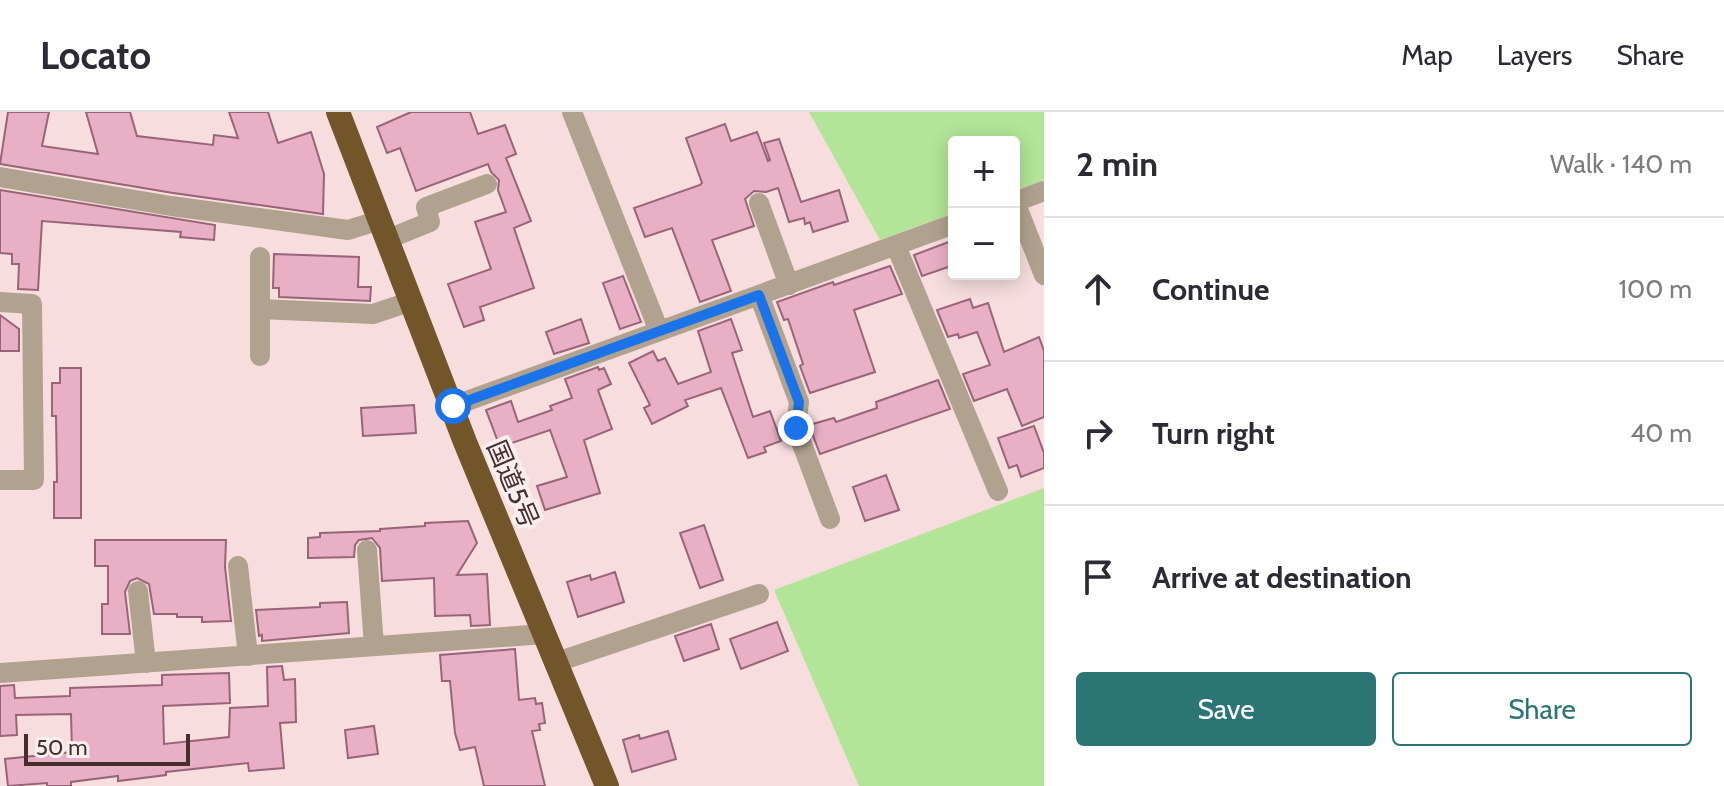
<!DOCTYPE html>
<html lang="en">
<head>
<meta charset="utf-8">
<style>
  :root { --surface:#fff; --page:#f2f2f3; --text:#2b2b33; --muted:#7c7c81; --line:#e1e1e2; --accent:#2b7575 }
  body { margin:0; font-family:Cabin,"Noto Sans JP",sans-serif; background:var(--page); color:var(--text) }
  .controls { position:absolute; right:24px; top:24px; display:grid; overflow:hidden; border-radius:8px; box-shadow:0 4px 20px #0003 }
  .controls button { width:72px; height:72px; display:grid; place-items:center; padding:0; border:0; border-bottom:2px solid var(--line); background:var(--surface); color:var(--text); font:40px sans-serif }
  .scale { position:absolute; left:24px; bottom:20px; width:166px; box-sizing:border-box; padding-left:8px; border:4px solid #462e2f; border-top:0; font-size:22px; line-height:28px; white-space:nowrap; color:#462e2f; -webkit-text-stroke:6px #fbeeef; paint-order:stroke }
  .stop { position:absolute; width:24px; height:24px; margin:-18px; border:6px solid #1a73e8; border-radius:50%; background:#fff }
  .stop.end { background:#1a73e8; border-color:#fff; box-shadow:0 2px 8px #0008 }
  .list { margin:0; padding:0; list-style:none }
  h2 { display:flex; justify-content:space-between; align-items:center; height:104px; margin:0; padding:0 32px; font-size:34px }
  h2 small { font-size:26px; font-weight:400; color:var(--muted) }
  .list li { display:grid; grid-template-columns:52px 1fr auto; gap:24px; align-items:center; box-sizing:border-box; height:144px; padding:0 32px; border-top:2px solid var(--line) }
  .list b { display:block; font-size:30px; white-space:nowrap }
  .list em { font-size:26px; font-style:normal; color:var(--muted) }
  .actions { display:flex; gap:16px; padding:24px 32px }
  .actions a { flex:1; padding:18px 0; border:2px solid var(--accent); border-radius:8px; text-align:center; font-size:28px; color:var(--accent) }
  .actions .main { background:var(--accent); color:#fff }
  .icon { flex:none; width:44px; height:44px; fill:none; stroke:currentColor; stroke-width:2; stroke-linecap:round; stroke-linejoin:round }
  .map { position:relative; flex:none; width:1044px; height:674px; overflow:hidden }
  header { display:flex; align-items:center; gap:48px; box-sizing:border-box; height:112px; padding:0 40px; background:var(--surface); border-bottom:2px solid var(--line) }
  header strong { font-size:38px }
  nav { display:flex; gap:44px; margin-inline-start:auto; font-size:28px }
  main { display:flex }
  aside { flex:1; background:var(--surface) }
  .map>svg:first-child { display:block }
</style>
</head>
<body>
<header>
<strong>Locato</strong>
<nav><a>Map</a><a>Layers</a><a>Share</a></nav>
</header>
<main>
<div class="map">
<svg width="1044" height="674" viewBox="0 0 1044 674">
  <rect width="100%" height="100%" fill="#f7ddde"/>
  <path fill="#b3e598" d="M809 0H1044V68L1014 79V30H954V101L880 128Z
    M1044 376V674H859L774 478Z"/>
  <path fill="#e9b0c5" stroke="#986478" stroke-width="2" d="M8 0H49L42 34 98 42 86 0H130L137 24 213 33 214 23 238 26 229 0H268L278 31 311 20 324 62 323 102 173 81 0 52Z
    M411 0H470L478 22 505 13 516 42 506 46 531 109 514 116 534 176 480 195 484 208 464 215 448 172 491 157 475 110 506 100 498 78 499 68 491 60 488 52 416 79 400 36 387 41 377 15Z
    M725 12 731 29 757 20 768 49 770 48 764 31 779 27 801 90 839 78 848 109 813 120 810 110 805 112 804 106 789 110 778 76 766 80 754 79 745 87 754 114 712 128 731 179 700 190 672 116 645 125 634 96 700 73 702 71 686 26Z
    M0 78 215 113 214 128 180 125 181 120 42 109 38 178 18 177 19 152H12V142L0 141Z
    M954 128V153L922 164 914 143Z
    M274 142 359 145 358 175H371L370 189 279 185V176H273Z
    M890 154 902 182 854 198 875 260 810 281 800 254 803 252 788 207 784 208 777 190 833 170 834 173Z
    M623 164 641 210 620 217 603 171Z
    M970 187 973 196 988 191 1004 240 1039 225 1044 239V305L1022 314 1007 277 974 289 963 262 990 253 977 220 959 226 958 222 948 225 937 198Z
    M0 203 19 217V239H0Z
    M581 207 589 231 554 242 546 220Z
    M731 207 742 238 732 241 753 305 770 299 781 329 764 335 766 340 748 346 721 276 685 288 688 294 652 312 644 296 650 293 629 251 653 239 658 249 665 246 678 272 711 260 698 219Z
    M598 255 599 258 604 256 611 272 598 278 612 317 584 328 600 381 545 398 537 374 567 365 550 318 500 335 486 298 511 289 518 310 552 298 550 294 572 286 565 267Z
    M60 256H81V406H54V370H57L56 304H52V271H60Z
    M938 268 950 297 820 342 809 313 834 306 836 310 877 296 876 290Z
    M414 293 416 321 363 324 361 296Z
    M1034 314 1044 341V356L1021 365 1017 353 1009 356 998 326Z
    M886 363 899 398 865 409 853 375Z
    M468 409 477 431 457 463 487 462 490 513 471 514 470 503 435 504 434 466 382 469 380 436 372 426 359 428 355 433 354 445 308 446V426L320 425V421L380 419V417L425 414V411Z
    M704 413 723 468 700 476 680 421Z
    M95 428H226L225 455 231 509 202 510V505H177V502H154L149 472 137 466 130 469 125 480 130 522H102V492H108V454H95Z
    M615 460 624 490 578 505 567 470 590 463 591 468Z
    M347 490 349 521 262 529V523L259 524 256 498 320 495V491Z
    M777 510 788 539 741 557 730 527Z
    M711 512 719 537 684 549 675 524Z
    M515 537 519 588 535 586 536 592 542 591 545 611 539 612 540 618 532 619 545 674H484L475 635 460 638 455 621 450 569H442L440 543Z
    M282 554 284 568 295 567 296 610 280 611 284 656 249 659 248 651 166 660V663L118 669V664L71 670V674H47V671L8 674 5 647 72 640 71 602 16 603 17 623 0 624V574L14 573 15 586 70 584V576L162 573V563L229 561 230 591 163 594 164 632 229 625 230 596 268 594 267 555Z
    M374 614 378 642 348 646 345 618Z
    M668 619 676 647 632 660 623 628 639 623 640 627Z"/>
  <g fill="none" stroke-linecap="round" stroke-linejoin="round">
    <path stroke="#b0a28e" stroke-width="20" d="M572 0 659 219
      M0 65 171 94 348 118 380 108
      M1014 90 1044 79
      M1015 90 1044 163
      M759 91 789 173
      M388 127 430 110 426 95 487 72
      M896 134 998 379
      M759 183 799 290 796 316 830 407
      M0 190 32 192 34 368H0
      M260 197 373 202 412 189
      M260 244V145
      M453 294 954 112
      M367 438 374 534
      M238 454 248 544
      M138 479 146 551
      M557 550 759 482
      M0 561 545 522"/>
    <path stroke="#73552a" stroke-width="24" d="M338 0 465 330 607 674"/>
  </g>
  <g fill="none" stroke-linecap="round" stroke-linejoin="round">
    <path stroke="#1a73e8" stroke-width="10" d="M453 294 759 183 799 290 796 316"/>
  </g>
  <g text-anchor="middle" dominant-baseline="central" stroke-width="8" stroke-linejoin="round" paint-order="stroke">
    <g font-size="26" fill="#462e2f" stroke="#fbeeef">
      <text transform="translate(513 372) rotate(67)">国道5号</text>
    </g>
  </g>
</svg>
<div class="controls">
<button>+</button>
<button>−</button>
</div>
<div class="scale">50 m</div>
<div class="stop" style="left:453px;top:294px"></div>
<div class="stop end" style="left:796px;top:316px"></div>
</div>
<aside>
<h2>2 min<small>Walk · 140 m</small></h2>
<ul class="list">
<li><svg class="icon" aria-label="ahead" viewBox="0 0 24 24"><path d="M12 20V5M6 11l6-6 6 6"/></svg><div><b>Continue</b></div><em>100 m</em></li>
<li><svg class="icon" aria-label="right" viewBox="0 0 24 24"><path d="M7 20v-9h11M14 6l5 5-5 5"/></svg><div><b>Turn right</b></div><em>40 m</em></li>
<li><svg class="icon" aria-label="arrive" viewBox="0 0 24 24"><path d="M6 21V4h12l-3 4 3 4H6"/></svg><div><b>Arrive at destination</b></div></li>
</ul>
<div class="actions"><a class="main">Save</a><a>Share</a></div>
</aside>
</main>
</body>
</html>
